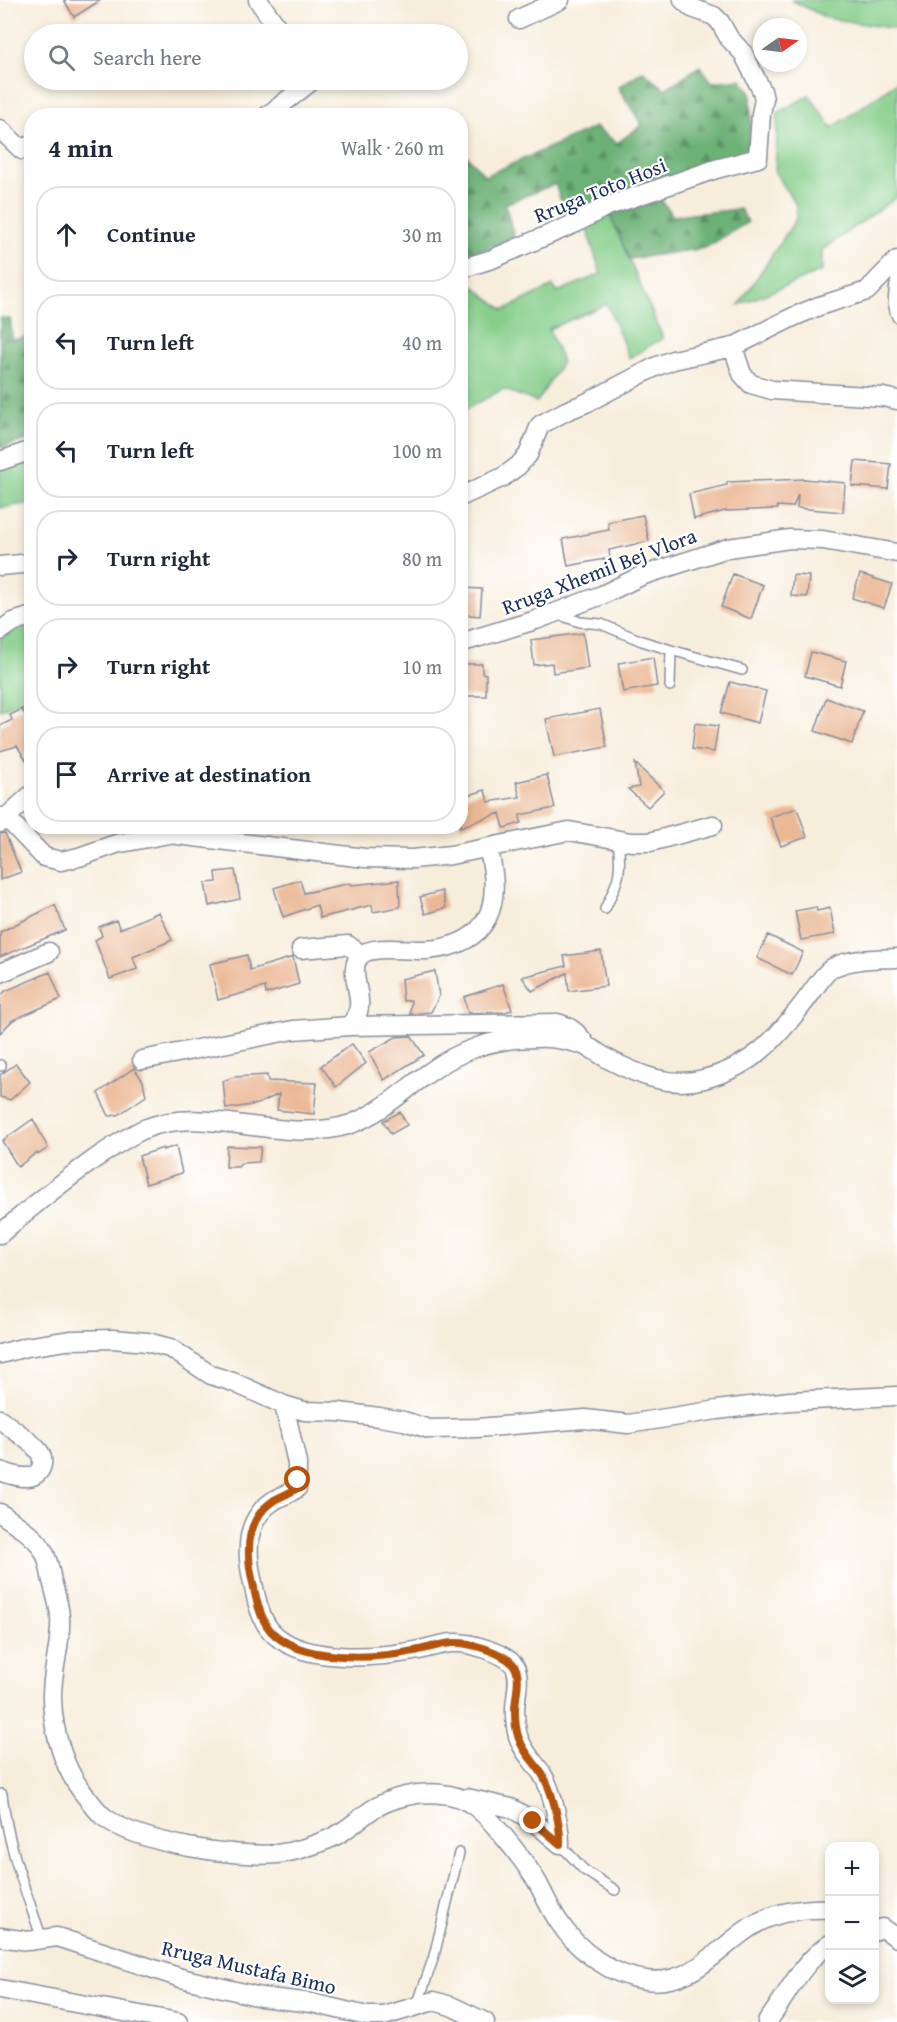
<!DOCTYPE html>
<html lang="en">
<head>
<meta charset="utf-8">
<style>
  :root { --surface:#fff; --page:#f6f6f7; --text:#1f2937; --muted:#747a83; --line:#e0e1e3 }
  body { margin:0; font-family:"Gentium Book Plus",serif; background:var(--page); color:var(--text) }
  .controls { position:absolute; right:18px; bottom:18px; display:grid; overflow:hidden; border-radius:12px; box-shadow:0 3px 9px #0003 }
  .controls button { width:54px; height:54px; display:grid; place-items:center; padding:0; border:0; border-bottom:2px solid var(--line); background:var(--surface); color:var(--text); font:30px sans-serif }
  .compass { position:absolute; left:753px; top:18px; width:54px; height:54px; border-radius:50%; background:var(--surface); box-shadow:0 3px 9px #0003; rotate:76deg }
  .stop { position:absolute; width:18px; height:18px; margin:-14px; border:4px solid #b45309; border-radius:50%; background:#fff }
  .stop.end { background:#b45309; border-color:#fff; box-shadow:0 2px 6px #0008 }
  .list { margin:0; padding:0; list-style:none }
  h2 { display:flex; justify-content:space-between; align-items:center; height:78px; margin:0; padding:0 24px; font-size:26px }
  h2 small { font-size:20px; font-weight:400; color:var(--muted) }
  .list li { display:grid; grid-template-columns:39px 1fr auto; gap:18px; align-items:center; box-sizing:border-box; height:96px; margin:0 12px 12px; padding:0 12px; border:2px solid var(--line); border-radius:24px }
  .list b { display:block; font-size:22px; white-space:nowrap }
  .list em { font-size:20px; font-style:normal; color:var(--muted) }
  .icon { flex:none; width:33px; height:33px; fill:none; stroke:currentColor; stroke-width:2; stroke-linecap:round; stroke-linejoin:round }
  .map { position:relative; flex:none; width:897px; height:2022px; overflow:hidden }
  .search { position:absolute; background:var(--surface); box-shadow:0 3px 9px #0003; left:24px; top:24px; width:444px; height:66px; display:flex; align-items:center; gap:15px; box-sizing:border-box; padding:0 21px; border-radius:33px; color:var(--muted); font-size:22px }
  .panel { position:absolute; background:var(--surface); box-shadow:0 3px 9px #0003; left:24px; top:108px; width:444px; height:726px; border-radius:24px }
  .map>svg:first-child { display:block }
</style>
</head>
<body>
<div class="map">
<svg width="897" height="2022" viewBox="0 0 897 2022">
  <defs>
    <pattern id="forest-firs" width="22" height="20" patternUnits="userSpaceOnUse" patternTransform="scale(1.5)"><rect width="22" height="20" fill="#6cb176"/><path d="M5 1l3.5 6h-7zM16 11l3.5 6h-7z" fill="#589064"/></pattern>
  </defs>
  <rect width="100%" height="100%" fill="#fff"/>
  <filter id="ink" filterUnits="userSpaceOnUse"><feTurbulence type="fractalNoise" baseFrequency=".0167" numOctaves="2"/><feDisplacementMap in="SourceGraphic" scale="12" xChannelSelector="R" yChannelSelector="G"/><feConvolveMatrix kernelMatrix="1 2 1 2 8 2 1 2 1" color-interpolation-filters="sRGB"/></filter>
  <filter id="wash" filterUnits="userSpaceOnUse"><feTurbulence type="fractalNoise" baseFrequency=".008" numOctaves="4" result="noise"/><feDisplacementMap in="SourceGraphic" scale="24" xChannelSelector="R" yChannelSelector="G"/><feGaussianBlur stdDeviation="1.35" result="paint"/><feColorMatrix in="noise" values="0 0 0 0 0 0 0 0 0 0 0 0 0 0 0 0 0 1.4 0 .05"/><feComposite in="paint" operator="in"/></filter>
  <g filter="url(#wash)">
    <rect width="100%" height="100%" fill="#f7eddb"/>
    <path fill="#86ce8a" stroke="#507e74" stroke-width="1.5" d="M791 0H897V29L827 18Z
      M897 82V197L822 250V271L739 305 796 219V205L775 172 778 113 809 95 832 128Z
      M609 213 663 338 629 358 607 304 549 329 562 362 537 402 503 389 470 407 461 416V280L463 278 504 310 553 286 557 292 601 274 586 227Z
      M31 456V503L0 508V467Z
      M24 624 31 651V703L29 698 0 710V639Z"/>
    <path fill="url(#forest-firs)" stroke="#44706a" stroke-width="1.5" d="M700 66 712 82 741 79 751 92V152L566 215 555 184 505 204 514 236 461 260 460 148 485 176 595 127 617 143 642 125 618 87 643 71 665 89Z
      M659 197 673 216 740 209 748 222 705 248 629 259 609 213Z
      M0 318 10 319 13 340 32 335 31 439 0 448Z"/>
    <g id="blocks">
      <path fill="#eab894" d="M64 0H101L74 17Z
        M855 461 891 464 888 489 852 486Z
        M804 479 845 483 843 512 797 508 798 494 793 507 777 506 778 509 725 511 694 519 689 494 727 485V482Z
        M643 515 649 541 609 550 610 558 568 566 563 539 609 530 608 522Z
        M733 574 763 585 751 619 721 607Z
        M860 574 892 584 884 608 852 598Z
        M793 575 809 576 807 597 791 596Z
        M460 588 482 589 480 616 460 614Z
        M583 633 588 668 553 673 552 663 534 665 531 640Z
        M811 652 846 661 840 686 805 676Z
        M653 657 657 686 623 692 618 663Z
        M460 664H482V673L486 674V696H460Z
        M730 682 766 691 758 723 721 713Z
        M826 698 863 711 852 744 815 731Z
        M22 709 32 730V769L17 746 0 751V726L12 720 10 715Z
        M600 709 607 747 554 757 546 719Z
        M695 723 718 726 714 752 692 749Z
        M635 763 664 791 648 807 628 789 639 787Z
        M547 775 555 808 520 815 521 823 504 828 500 813 460 827V798L485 790 488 802 520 797 516 782Z
        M797 808 807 837 781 846 770 817Z
        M5 833 21 872 0 880V834Z
        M235 870 240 899 209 906 205 883 217 882 216 872Z
        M300 880 304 893 351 883 352 885 399 880 400 907 373 912 372 905 320 918 317 905 283 917 274 888Z
        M442 891 446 908 425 914 420 897Z
        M55 905 65 930 0 957V932Z
        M816 907 817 911 830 908 835 934 801 940 795 911Z
        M159 912 172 940 133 957 137 969 110 979 95 940 102 936 99 927 116 920 120 929Z
        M768 935 803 952 792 975 757 958Z
        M601 951 606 986 569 991 567 973 532 991 522 977 566 966 564 956Z
        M247 955 250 970 293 957 299 984 266 994 265 987 218 1000 210 964Z
        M435 971 439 996 431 1012 410 1014 411 1000 403 1001 401 979Z
        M50 972 61 999 13 1020 0 1033V997L5 991Z
        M503 984 512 1010 505 1012 468 1013 464 997Z
        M411 1036 424 1055 384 1080 369 1052 396 1037Z
        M352 1044 366 1063 336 1087 321 1066Z
        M16 1064 30 1082 10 1100 0 1097V1075Z
        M134 1068 143 1081 146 1096 118 1115 109 1116 98 1093Z
        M267 1075 268 1081 317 1083 314 1114 277 1110 279 1094 258 1104 226 1109 223 1081 234 1077Z
        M400 1112 407 1125 391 1134 383 1121Z
        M33 1119 48 1148 39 1154 36 1153 18 1167 2 1141Z
        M176 1146 182 1173 146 1184 139 1156 163 1148V1150Z
        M227 1146 261 1147 259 1162 242 1163 238 1167H226Z"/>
    </g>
  </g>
  <g filter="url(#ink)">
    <use href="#blocks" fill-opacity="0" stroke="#898e9c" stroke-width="1.5"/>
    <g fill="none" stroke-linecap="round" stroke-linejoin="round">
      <g stroke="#898e9c" stroke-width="12">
        <path id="service" d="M897 272C895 287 890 303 897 317
          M557 614 580 622 601 624 642 641 671 650 670 686
          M671 650 742 670
          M605 909C619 879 622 874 618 840
          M0 1065 1 1066
          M2 1794C8 1847 25 1889 42 1939
          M560 1844 584 1870 615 1890
          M417 2006 434 1956 459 1853"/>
      </g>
      <g stroke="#898e9c" stroke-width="21">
        <path id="minor" d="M258 0 282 34
          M519 19 560 0
          M267 116 313 80
          M0 129 22 150 32 144
          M460 269 492 259 576 223 605 207 716 169 758 158 761 114 764 99 762 91 743 53 729 38 720 22 714 16 692 8 683 0
          M733 347 742 374 751 384 772 390 883 397 897 400
          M0 461 32 450
          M460 497 503 477 518 466 528 455 540 425 566 411 586 403 655 367 673 360 733 347 793 317 819 306 867 291 897 260
          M0 566 32 563
          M0 631 13 622 32 616
          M460 643 536 620 602 595 641 576 728 548 790 539 823 540 897 553
          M0 817H6L44 857 61 861 79 857 116 844 169 834 365 858 413 859 451 855 569 831 631 842H650L713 825
          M0 823 32 794
          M301 949 348 945 361 955
          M0 973 49 952
          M350 1026C354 1020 359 1013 359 1006 361 991 348 969 360 956 371 944 411 951 427 950 491 945 503 903 488 848
          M142 1060 293 1030 350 1026 557 1023C572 1027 579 1034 587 1047
          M0 1234C31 1207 62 1182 96 1158 111 1148 127 1137 144 1129 167 1120 195 1119 219 1122 262 1126 309 1138 351 1124 380 1113 402 1092 427 1074 461 1049 494 1038 536 1038 551 1037 571 1041 586 1046 593 1049 601 1055 608 1059 638 1075 670 1088 704 1079 754 1066 776 1039 806 1000 814 990 822 975 832 968 851 958 876 959 897 958
          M0 1354 26 1347 72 1340 113 1339 147 1342 170 1348 211 1375 233 1382 284 1405 304 1411 339 1412 379 1417 404 1421 429 1429 477 1428 585 1419 628 1424 717 1410 790 1401 897 1396
          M284 1405 297 1463V1488C289 1494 281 1496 273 1501 244 1520 246 1554 253 1583 256 1598 260 1618 270 1630 299 1664 374 1658 414 1651 427 1649 441 1643 454 1643 469 1642 502 1652 513 1664 523 1676 514 1699 515 1713 515 1720 516 1729 518 1736 523 1752 533 1760 542 1774 552 1789 560 1826 560 1844
          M0 1419C12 1429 27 1438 37 1449 47 1459 42 1476 28 1477 18 1478 9 1474 0 1471
          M0 1513C15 1524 36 1535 44 1552 49 1561 50 1572 52 1581 55 1592 59 1605 60 1616 62 1644 51 1672 52 1699 53 1734 65 1773 88 1799 93 1805 98 1812 104 1817 138 1843 235 1858 277 1854 295 1852 312 1846 329 1839 346 1832 358 1819 373 1809 393 1797 419 1791 442 1794 468 1796 485 1813 500 1832 513 1847 525 1863 536 1880 544 1894 550 1909 559 1922 578 1951 612 1976 646 1980 691 1986 716 1950 749 1928 773 1912 801 1908 830 1909
          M467 1798 511 1808 533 1821 560 1844
          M874 1931 883 1928 897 1938
          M0 1937 28 1941 57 1937 181 1978 261 1997 312 2003 367 2016H384L434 2001 451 2006 485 2022
          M0 1989 178 2022
          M767 2022C787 1996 801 1962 830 1944"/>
      </g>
      <use href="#service" stroke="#fff" stroke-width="9"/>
      <use href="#minor" stroke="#fff" stroke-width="18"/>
    </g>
  </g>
  <g fill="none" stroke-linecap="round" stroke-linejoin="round" filter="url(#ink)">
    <path stroke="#b45309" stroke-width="8" d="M298 1480 297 1488C289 1494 281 1496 273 1501 245 1520 246 1554 253 1583 256 1599 260 1618 270 1630 299 1663 374 1659 414 1651 427 1649 441 1643 454 1643 469 1642 502 1652 513 1664 523 1676 514 1699 515 1713 515 1720 516 1729 518 1736 523 1752 533 1760 542 1774 552 1789 561 1826 560 1844L533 1821"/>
  </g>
  <g text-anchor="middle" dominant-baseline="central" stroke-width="4.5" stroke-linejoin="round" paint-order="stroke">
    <g font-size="21" fill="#1b2f5e" stroke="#fff">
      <text transform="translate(600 190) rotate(-22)">Rruga Toto Hosi</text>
      <text transform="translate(599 571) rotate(-21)">Rruga Xhemil Bej Vlora</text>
      <text transform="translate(249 1967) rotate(13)">Rruga Mustafa Bimo</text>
    </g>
  </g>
</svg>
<div class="controls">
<button>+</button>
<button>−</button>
<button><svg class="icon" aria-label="layers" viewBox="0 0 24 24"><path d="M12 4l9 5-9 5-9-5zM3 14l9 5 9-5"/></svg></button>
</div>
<svg class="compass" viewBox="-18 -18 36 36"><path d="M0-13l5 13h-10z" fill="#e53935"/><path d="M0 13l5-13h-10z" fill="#747a83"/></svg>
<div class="stop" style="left:298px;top:1480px"></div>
<div class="stop end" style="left:533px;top:1821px"></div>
<div class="search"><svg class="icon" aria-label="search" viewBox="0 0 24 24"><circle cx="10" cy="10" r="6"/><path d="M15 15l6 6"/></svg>Search here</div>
<section class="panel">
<h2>4 min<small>Walk · 260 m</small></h2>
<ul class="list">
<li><svg class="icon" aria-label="ahead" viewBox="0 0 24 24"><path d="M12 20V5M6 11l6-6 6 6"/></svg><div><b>Continue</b></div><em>30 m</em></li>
<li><svg class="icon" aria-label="left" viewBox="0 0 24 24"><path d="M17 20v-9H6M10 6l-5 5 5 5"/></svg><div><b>Turn left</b></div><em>40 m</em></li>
<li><svg class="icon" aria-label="left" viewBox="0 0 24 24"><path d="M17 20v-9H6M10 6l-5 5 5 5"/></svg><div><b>Turn left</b></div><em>100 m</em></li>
<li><svg class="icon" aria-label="right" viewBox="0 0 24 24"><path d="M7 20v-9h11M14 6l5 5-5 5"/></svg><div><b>Turn right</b></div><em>80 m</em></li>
<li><svg class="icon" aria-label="right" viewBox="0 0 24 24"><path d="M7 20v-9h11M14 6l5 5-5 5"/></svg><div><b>Turn right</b></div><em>10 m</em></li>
<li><svg class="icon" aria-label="arrive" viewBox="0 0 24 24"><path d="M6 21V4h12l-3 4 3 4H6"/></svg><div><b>Arrive at destination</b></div></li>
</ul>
</section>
</div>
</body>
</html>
